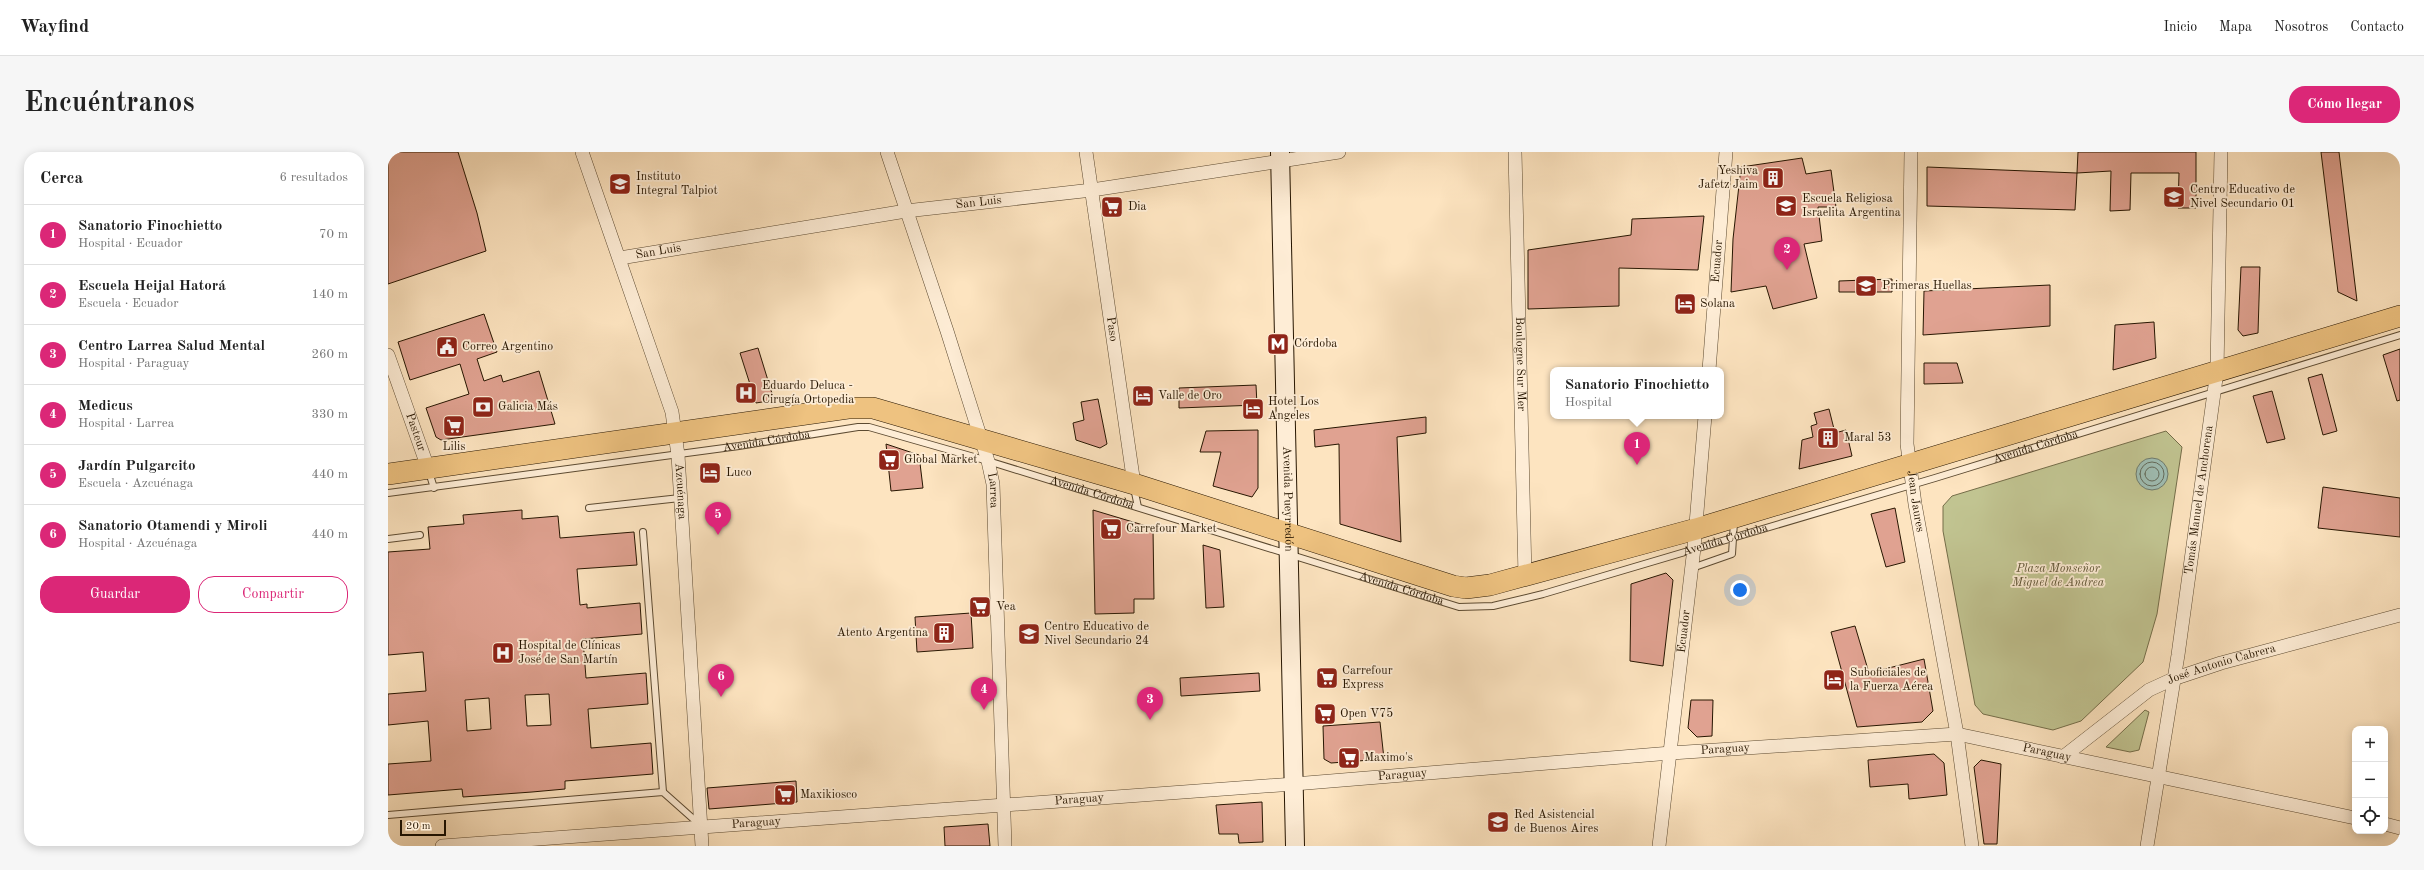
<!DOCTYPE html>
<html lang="es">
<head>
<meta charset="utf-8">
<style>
  :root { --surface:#fff; --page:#f6f6f6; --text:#222; --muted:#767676; --line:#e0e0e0; --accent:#db2777 }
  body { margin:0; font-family:"Old Standard TT",serif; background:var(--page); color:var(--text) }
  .controls { position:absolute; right:12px; bottom:12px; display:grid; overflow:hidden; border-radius:8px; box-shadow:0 2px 10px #0003 }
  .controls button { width:36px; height:36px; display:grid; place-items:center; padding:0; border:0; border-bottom:1px solid var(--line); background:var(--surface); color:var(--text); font:20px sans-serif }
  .scale { position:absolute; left:12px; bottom:10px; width:46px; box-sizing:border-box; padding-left:4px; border:2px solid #271601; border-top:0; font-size:11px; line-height:14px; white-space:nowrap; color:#271601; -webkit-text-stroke:3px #feedd6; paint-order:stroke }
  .you { position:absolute; left:1352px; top:438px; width:14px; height:14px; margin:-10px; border:3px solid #fff; border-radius:50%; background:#1a73e8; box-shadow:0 0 0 6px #1a73e833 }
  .badge { display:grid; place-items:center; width:26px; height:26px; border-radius:50%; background:var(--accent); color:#fff; font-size:13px; font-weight:700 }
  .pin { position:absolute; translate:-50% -33px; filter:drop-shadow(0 1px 2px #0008) }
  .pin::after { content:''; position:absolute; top:21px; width:14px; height:12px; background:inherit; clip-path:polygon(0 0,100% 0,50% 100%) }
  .popup { position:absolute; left:1162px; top:215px; width:174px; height:52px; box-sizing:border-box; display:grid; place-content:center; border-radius:8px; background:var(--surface); filter:drop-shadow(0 1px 3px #0005); font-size:13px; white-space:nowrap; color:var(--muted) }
  .popup b { font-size:15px; color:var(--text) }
  .popup::after { content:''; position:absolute; left:50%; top:100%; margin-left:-8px; border:8px solid transparent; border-top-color:var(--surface) }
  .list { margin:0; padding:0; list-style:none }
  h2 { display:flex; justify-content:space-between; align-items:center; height:52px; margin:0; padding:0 16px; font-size:17px }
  h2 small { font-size:13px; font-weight:400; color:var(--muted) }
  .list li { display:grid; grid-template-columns:26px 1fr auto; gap:12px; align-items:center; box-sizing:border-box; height:60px; padding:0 16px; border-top:1px solid var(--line) }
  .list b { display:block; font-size:15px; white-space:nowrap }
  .list p { margin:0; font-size:13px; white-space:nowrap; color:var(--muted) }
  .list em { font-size:13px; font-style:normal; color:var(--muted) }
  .actions { display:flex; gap:8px; padding:12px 16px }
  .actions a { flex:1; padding:9px 0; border:1px solid var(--accent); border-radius:16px; text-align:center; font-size:14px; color:var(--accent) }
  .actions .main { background:var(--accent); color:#fff }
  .icon { flex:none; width:22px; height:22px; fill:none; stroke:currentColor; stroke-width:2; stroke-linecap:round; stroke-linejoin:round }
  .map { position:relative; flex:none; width:2012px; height:694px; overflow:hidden; border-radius:16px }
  header { display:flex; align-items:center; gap:24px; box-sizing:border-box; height:56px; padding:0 20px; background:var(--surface); border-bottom:1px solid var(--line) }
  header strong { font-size:19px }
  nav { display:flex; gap:22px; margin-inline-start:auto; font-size:14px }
  .intro { display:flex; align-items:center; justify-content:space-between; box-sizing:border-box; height:96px; padding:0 24px }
  h1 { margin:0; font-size:28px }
  .button { padding:10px 18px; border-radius:16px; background:var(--accent); color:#fff; font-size:14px; font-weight:700 }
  main { display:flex; gap:24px; padding:0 24px }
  aside { flex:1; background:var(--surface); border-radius:16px; box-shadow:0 2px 10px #0003 }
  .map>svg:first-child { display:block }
</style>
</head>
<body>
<header>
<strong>Wayfind</strong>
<nav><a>Inicio</a><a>Mapa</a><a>Nosotros</a><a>Contacto</a></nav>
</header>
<div class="intro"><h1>Encuéntranos</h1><a class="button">Cómo llegar</a></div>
<main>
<aside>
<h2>Cerca<small>6 resultados</small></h2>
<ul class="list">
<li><span class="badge">1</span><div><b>Sanatorio Finochietto</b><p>Hospital · Ecuador</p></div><em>70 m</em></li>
<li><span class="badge">2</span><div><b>Escuela Heijal Hatorá</b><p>Escuela · Ecuador</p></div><em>140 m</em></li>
<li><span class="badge">3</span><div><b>Centro Larrea Salud Mental</b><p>Hospital · Paraguay</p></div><em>260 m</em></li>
<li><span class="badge">4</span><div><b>Medicus</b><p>Hospital · Larrea</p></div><em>330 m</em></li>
<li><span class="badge">5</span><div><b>Jardín Pulgarcito</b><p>Escuela · Azcuénaga</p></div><em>440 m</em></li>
<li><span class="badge">6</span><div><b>Sanatorio Otamendi y Miroli</b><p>Hospital · Azcuénaga</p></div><em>440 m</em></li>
</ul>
<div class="actions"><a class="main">Guardar</a><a>Compartir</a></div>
</aside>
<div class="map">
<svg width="2012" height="694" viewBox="0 0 2012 694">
  <rect width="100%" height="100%" fill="#fde4c0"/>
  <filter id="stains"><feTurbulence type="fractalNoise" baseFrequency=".005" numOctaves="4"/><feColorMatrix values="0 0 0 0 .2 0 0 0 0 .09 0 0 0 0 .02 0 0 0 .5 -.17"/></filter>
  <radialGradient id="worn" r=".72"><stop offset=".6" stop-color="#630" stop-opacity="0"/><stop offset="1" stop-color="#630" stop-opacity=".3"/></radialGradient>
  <path fill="#c1c491" stroke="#746d49" d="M1778 279 1794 295 1769 462 1755 510 1693 569 1665 578 1595 562 1587 553 1555 379V354L1564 344Z
    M1757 558 1761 560 1751 598 1742 600 1718 595Z"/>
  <path fill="#9fbeb4" stroke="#6f7b6c" d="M1748 322a16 16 0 1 1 32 0a16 16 0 1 1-32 0Z"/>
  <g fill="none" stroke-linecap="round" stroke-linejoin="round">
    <path stroke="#636a5a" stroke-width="1" d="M1752 322a12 12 0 1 1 24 0a12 12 0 1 1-24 0Z
      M1757 322a7 7 0 1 1 14 0a7 7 0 1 1-14 0Z"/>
  </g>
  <path fill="#e0a291" stroke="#271601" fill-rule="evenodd" d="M0 0H70L89 61 98 99 0 132Z
    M1690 0H1808V56H1790L1791 21H1743L1742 58 1722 59 1723 19 1689 21Z
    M1933 0H1951L1969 149 1950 140Z
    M1414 6 1418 22 1443 18 1448 55H1430L1434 89 1416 92 1429 146 1385 157 1378 134 1343 140 1345 87 1353 15Z
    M1539 15 1689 21 1687 58 1539 54Z
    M1316 64 1310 118 1231 116V154L1140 157V98L1243 83 1244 67Z
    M1853 115H1872L1870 181 1855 184 1850 178Z
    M1504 127V140H1451V129Z
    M1662 133V174L1535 183 1536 139Z
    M96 162 109 200 89 207 96 229 113 223 115 230 151 219 167 272 53 288 48 285 38 256 81 242 72 212 22 228 10 190Z
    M1766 170 1768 206 1725 218 1727 173Z
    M370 196 386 248 368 251 352 201Z
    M2012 197V248L2009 249 1995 203Z
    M1536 211H1569L1575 231 1536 232Z
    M1934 222 1949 279 1935 283 1920 226Z
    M868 233 869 253 791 256V236Z
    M1884 239 1897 287 1879 291 1865 244Z
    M710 247 719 292 712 296 688 288 685 271 696 268 693 250Z
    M1441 257 1447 281 1458 278 1464 304 1411 317 1414 288 1425 285 1423 274 1429 272 1426 261Z
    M1038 265V281L1009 285 1013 390 952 372 951 292 927 295 926 278Z
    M870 278V336L864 345 825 334 833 300H812L818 279Z
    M498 292 531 303 535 336 503 339Z
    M1935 335 2012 346V385L1930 376Z
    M1507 356 1517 410 1498 415 1483 362Z
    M134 358V367L170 364 172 386 246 380 249 413 189 417 192 453 199 452V456L252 451 254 482 195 487 198 526 258 521 260 552 200 557 203 596 263 591 265 622 177 629V637L144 640 75 645 74 637 0 643V612L43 609 40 569 0 573V542L38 539 35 500 0 503V400L42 397 40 375 76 372 75 363ZM161 542 163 573 139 574 137 543ZM101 546 103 577 79 579 77 548Z
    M705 358 765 376 766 447H746V461L707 462Z
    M815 393 832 398 836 455 818 456Z
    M1278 421 1285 428 1275 514 1242 509 1243 432Z
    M583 461 585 496 529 500 527 465Z
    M1467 474 1481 521 1536 507 1545 559 1534 570 1469 575 1443 480Z
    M871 521 872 539 793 544 792 526Z
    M1303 548H1325L1324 584 1309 585 1300 576Z
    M992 570 996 607 943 611 936 607 935 574Z
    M1546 602 1556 611 1559 643 1521 647 1520 632 1482 635 1480 608Z
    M1593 608 1613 612 1609 692H1596L1586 615Z
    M408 629 409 650 321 657 319 636Z
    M874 650 875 690 851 691 850 682H831L828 653Z
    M600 672 602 694H557L556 675Z"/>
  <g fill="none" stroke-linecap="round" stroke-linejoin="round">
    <g stroke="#5c4a31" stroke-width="8">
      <g id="lane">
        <path d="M41 320 46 336"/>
        <path d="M746 336 750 355"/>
        <path id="s1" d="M0 341 351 294 470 275H481L600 309 1071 455 1105 454 1155 442 1547 326 2012 183"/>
        <path d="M201 356 292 346"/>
        <path d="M255 380 275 640"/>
        <path d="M0 387 32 383"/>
        <path d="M1304 416 1344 402 1346 370"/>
        <path d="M0 663 275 640 311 672"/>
      </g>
    </g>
    <g stroke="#5c4a31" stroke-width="14">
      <g id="street">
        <path id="s2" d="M194 0 284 260 290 303 314 694"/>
        <path id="s3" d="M499 0 559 179 600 309 605 332 617 694"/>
        <path id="s4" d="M698 0 746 332"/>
        <path id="s5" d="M1127 0 1137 424"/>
        <path id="s6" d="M1523 0 1519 292 1527 352 1569 582 1584 694"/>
        <path id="s7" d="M232 106 518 59 704 38 951 0"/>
        <path id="s8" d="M0 203 40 316"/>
        <path id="s9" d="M1321 218 1338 0"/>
        <path id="s10" d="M1675 605 1761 538 1785 527 1833 511 2012 463"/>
        <path d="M1997 672 2012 676"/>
        <path id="s11" d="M54 694 906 632 1283 601 1569 582 1967 666"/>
        <path id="s12" d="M1271 694 1306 396 1317 264"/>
        <path id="s13" d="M1759 694 1790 503 1829 219 1833 0"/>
      </g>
    </g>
    <g stroke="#271601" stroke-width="20">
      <g id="secondary">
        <path id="s14" d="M892 0 907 694"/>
      </g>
    </g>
    <g stroke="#271601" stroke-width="22">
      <path id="primary" d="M0 322 460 256H485L746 332 1065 434 1078 436 1102 433 1308 377 2012 164"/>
    </g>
    <use href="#lane" stroke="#feedd6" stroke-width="6"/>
    <use href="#street" stroke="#feedd6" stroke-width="13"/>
    <use href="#secondary" stroke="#feedd6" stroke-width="18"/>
    <use href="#primary" stroke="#eec280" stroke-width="21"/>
  </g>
  <defs>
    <g id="building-square" transform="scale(1.15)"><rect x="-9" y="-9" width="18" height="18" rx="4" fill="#8f2418" stroke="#feedd6"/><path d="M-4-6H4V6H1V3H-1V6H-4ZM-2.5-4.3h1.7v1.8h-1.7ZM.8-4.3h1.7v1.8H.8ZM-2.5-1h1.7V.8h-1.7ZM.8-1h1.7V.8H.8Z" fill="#fff"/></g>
    <g id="school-square" transform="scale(1.15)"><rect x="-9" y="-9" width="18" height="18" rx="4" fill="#8f2418" stroke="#feedd6"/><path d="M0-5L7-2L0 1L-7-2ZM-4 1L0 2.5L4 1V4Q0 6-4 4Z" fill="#fff"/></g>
    <g id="supermarket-square" transform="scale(1.15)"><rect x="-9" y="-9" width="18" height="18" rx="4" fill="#8f2418" stroke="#feedd6"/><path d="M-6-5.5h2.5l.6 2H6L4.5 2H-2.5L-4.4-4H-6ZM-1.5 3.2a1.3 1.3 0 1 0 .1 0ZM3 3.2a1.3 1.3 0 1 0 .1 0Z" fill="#fff"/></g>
    <g id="hotel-square" transform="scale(1.15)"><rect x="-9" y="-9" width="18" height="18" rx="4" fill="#8f2418" stroke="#feedd6"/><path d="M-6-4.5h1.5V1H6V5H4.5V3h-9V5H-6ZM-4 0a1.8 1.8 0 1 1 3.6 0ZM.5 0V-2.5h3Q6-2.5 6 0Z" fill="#fff"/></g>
    <g id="metro-square" transform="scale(1.15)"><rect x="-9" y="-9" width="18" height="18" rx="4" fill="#8f2418" stroke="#feedd6"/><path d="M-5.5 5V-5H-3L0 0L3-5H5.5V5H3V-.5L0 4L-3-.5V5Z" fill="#fff"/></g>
    <g id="civic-square" transform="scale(1.15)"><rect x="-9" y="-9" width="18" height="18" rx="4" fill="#8f2418" stroke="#feedd6"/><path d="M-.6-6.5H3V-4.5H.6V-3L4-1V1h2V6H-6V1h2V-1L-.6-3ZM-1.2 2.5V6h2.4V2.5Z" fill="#fff"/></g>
    <g id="hospital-square" transform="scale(1.15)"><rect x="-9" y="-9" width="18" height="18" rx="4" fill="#8f2418" stroke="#feedd6"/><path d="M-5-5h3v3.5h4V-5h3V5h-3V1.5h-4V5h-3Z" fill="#fff"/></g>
    <g id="bank-square" transform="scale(1.15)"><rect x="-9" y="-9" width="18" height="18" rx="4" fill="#8f2418" stroke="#feedd6"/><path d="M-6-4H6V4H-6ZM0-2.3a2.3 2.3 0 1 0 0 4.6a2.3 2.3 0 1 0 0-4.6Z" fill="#fff"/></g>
    <g id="university-square" transform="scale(1.15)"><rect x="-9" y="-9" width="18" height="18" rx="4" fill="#8f2418" stroke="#feedd6"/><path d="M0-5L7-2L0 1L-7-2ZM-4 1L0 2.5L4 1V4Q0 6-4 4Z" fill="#fff"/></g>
  </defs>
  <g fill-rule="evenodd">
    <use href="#building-square" x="1385" y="26"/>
    <use href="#school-square" x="232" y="32"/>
    <use href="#school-square" x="1786" y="45"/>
    <use href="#school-square" x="1398" y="54"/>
    <use href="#supermarket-square" x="724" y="55"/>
    <use href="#school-square" x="1478" y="134"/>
    <use href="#hotel-square" x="1297" y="152"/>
    <use href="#metro-square" x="890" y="192"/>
    <use href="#civic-square" x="59" y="195"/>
    <use href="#hospital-square" x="358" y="241"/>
    <use href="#hotel-square" x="755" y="244"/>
    <use href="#bank-square" x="95" y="255"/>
    <use href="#hotel-square" x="865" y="257"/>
    <use href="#supermarket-square" x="66" y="274"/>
    <use href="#building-square" x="1440" y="286"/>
    <use href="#supermarket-square" x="501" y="308"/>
    <use href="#hotel-square" x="322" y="321"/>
    <use href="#supermarket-square" x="723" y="377"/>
    <use href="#supermarket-square" x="592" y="455"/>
    <use href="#building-square" x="556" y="481"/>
    <use href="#school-square" x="641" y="482"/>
    <use href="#hospital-square" x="115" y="501"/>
    <use href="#supermarket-square" x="939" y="526"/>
    <use href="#hotel-square" x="1446" y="528"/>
    <use href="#supermarket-square" x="937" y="562"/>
    <use href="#supermarket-square" x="961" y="606"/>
    <use href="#supermarket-square" x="397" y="643"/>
    <use href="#university-square" x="1110" y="670"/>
  </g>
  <g text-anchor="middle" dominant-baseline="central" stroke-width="3.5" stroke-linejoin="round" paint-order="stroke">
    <g font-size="12" fill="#271601" stroke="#feedd6" text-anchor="start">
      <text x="1370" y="19" text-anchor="end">Yeshiva<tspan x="1370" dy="14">Jafetz Jaim</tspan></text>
      <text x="248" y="25">Instituto<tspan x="248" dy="14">Integral Talpiot</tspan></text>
      <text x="1802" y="38">Centro Educativo de<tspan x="1802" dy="14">Nivel Secundario 01</tspan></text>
      <text x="1414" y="47">Escuela Religiosa<tspan x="1414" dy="14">Israelita Argentina</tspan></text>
      <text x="740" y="55">Dia</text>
      <text x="1494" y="134">Primeras Huellas</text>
      <text x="1312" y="152">Solana</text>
      <text x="906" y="192">Córdoba</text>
      <text x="74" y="195">Correo Argentino</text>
      <text x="374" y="234">Eduardo Deluca -<tspan x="374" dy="14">Cirugía Ortopedia</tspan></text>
      <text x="770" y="244">Valle de Oro</text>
      <text x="880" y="250">Hotel Los<tspan x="880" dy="14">Angeles</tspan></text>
      <text x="110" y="255">Galicia Más</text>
      <text x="1456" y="286">Maral 53</text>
      <text x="66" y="295" text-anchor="middle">Lilis</text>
      <text x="516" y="308">Global Market</text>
      <text x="338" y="321">Luco</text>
      <text x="738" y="377">Carrefour Market</text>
      <text x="608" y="455">Vea</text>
      <text x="656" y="475">Centro Educativo de<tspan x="656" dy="14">Nivel Secundario 24</tspan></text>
      <text x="540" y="481" text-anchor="end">Atento Argentina</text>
      <text x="130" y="494">Hospital de Clínicas<tspan x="130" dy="14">José de San Martín</tspan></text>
      <text x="954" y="519">Carrefour<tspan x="954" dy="14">Express</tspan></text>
      <text x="1462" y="521">Suboficiales de<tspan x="1462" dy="14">la Fuerza Aérea</tspan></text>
      <text x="952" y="562">Open V75</text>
      <text x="976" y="606">Maximo's</text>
      <text x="412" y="643">Maxikiosco</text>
      <text x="1126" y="663">Red Asistencial<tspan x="1126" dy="14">de Buenos Aires</tspan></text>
    </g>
    <g font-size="12" fill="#271601" stroke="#feedd6">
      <text stroke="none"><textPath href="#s7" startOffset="363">San Luis</textPath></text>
      <text stroke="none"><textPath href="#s7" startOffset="39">San Luis</textPath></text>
      <text stroke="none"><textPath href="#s9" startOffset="109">Ecuador</textPath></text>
      <text stroke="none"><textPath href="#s4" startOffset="179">Paso</textPath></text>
      <text stroke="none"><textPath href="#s5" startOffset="212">Boulogne Sur Mer</textPath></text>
      <text stroke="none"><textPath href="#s8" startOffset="82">Pasteur</textPath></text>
      <text stroke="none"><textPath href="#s1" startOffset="382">Avenida Córdoba</textPath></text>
      <text stroke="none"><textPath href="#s1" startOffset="1702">Avenida Córdoba</textPath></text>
      <text stroke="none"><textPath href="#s2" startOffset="355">Azcuénaga</textPath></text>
      <text stroke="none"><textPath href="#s3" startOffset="355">Larrea</textPath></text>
      <text stroke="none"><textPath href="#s1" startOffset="718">Avenida Córdoba</textPath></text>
      <text stroke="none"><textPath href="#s14" startOffset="347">Avenida Pueyrredón</textPath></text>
      <text stroke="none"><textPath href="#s13" startOffset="350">Tomás Manuel de Anchorena</textPath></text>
      <text stroke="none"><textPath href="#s6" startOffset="350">Jean Jaures</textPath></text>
      <text stroke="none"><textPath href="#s1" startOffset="1378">Avenida Córdoba</textPath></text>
      <text stroke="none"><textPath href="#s1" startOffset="1042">Avenida Córdoba</textPath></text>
      <text stroke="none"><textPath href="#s12" startOffset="216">Ecuador</textPath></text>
      <text stroke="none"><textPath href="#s10" startOffset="186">José Antonio Cabrera</textPath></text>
      <text stroke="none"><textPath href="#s11" startOffset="1287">Paraguay</textPath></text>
      <text stroke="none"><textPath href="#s11" startOffset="1611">Paraguay</textPath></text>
      <text stroke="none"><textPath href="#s11" startOffset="963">Paraguay</textPath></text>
      <text stroke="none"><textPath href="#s11" startOffset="639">Paraguay</textPath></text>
      <text stroke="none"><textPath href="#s11" startOffset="315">Paraguay</textPath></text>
    </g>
    <g font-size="12" font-style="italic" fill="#5d5333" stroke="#feedd6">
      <text x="1670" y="417">Plaza Monseñor<tspan x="1670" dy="14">Miguel de Andrea</tspan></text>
    </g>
  </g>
  <rect width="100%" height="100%" filter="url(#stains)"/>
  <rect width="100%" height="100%" fill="url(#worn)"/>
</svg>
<div class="controls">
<button>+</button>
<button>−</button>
<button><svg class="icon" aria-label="locate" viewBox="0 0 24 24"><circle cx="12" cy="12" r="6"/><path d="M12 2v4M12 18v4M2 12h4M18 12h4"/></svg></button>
</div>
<div class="scale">20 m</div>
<div class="you"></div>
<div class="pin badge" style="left:1249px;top:313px">1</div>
<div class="popup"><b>Sanatorio Finochietto</b>Hospital</div>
<div class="pin badge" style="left:1399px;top:118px">2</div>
<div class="pin badge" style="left:762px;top:568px">3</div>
<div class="pin badge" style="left:596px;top:558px">4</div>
<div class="pin badge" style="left:330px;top:383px">5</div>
<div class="pin badge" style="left:333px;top:545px">6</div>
</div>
</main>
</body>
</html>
